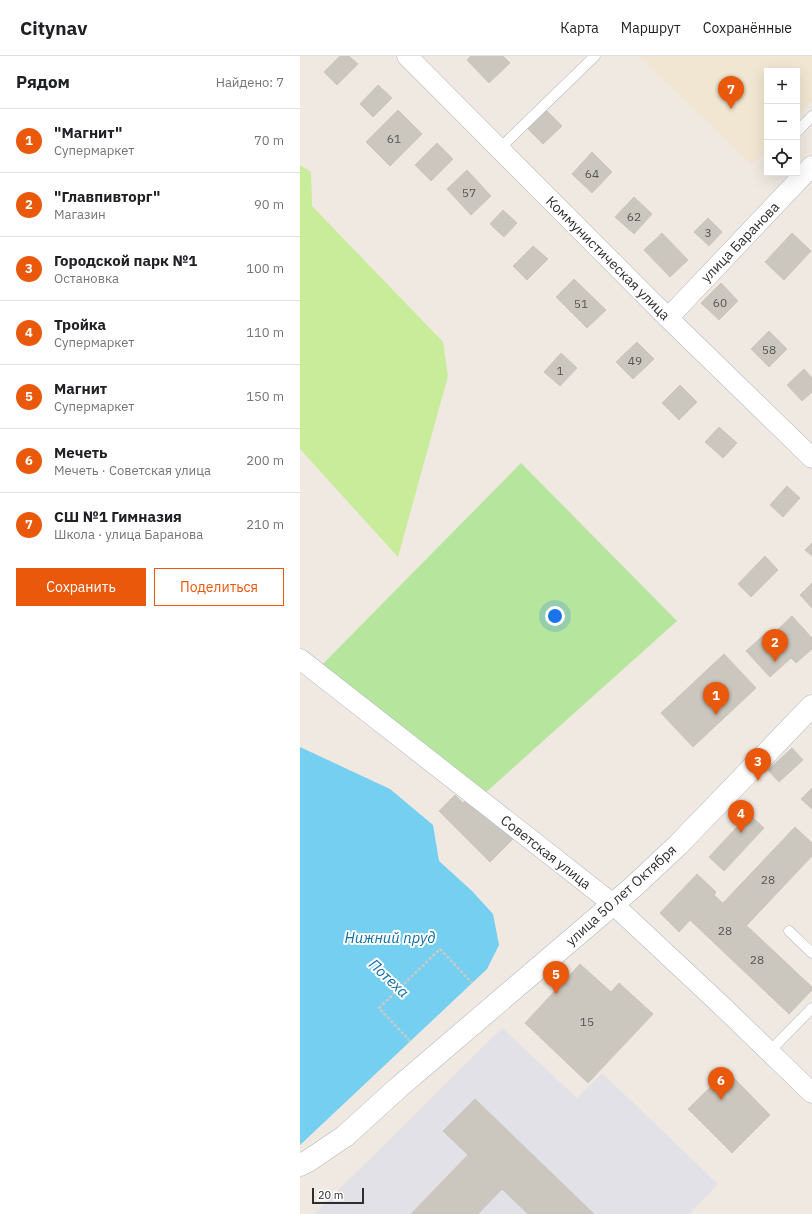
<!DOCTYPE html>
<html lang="ru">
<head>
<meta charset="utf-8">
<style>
  :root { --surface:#fff; --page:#f6f6f6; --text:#202124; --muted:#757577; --line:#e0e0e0; --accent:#ea580c }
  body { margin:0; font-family:"IBM Plex Sans",sans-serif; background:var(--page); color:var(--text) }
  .controls { position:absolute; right:12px; top:12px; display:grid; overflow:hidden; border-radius:0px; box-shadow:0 4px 16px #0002 }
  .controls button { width:36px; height:36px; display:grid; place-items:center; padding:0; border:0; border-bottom:1px solid var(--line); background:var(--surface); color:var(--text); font:20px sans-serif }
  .scale { position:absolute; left:12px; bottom:10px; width:52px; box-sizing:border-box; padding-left:4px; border:2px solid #2e2e2e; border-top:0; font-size:11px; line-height:14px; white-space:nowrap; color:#2e2e2e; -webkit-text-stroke:3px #fff; paint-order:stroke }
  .you { position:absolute; left:255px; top:560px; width:14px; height:14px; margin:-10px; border:3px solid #fff; border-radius:50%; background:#1a73e8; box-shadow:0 0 0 6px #1a73e833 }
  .badge { display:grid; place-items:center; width:26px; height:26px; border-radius:50%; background:var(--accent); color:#fff; font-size:13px; font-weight:700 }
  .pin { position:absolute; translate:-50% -33px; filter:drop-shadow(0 1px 2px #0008) }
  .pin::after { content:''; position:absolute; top:21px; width:14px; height:12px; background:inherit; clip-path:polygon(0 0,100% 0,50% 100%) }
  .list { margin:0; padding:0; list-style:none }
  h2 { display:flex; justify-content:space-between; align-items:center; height:52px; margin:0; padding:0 16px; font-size:17px }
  h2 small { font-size:13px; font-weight:400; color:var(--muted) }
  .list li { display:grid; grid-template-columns:26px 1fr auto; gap:12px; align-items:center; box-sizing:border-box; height:64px; padding:0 16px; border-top:1px solid var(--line) }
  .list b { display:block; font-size:15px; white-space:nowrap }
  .list p { margin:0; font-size:13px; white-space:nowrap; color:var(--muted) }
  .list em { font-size:13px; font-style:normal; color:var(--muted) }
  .actions { display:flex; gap:8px; padding:12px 16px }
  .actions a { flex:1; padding:9px 0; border:1px solid var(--accent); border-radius:0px; text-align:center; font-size:14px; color:var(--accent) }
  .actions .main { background:var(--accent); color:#fff }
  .icon { flex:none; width:22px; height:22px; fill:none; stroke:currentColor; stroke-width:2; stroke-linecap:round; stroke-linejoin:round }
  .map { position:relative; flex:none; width:512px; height:1158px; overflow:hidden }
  header { display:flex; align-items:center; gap:24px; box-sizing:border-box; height:56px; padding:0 20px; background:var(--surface); border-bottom:1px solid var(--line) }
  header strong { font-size:19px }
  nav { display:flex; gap:22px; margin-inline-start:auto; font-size:14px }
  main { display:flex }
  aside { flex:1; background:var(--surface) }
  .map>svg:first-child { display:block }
</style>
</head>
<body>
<header>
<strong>Citynav</strong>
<nav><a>Карта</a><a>Маршрут</a><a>Сохранённые</a></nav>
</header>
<main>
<aside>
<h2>Рядом<small>Найдено: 7</small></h2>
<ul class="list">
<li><span class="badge">1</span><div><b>&quot;Магнит&quot;</b><p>Супермаркет</p></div><em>70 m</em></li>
<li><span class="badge">2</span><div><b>&quot;Главпивторг&quot;</b><p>Магазин</p></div><em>90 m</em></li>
<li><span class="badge">3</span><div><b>Городской парк №1</b><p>Остановка</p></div><em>100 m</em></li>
<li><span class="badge">4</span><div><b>Тройка</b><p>Супермаркет</p></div><em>110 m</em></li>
<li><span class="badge">5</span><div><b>Магнит</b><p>Супермаркет</p></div><em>150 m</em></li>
<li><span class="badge">6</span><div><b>Мечеть</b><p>Мечеть · Советская улица</p></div><em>200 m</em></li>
<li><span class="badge">7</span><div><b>СШ №1 Гимназия</b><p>Школа · улица Баранова</p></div><em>210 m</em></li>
</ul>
<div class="actions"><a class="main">Сохранить</a><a>Поделиться</a></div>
</aside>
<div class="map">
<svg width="512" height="1158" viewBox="0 0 512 1158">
  <rect width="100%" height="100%" fill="#efe9e1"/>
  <path fill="#e3e1e8" d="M202 972 277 1042 302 1017 418 1128 389 1158H14Z"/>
  <path fill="#f0e6d1" d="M339 0H512V45L497 61V15H467V93L452 109Z"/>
  <path fill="#b6e59e" d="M221 407 377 565 175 746 13 618Z"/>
  <path fill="#c9ec9a" d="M0 109 11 116 12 150 143 286 148 320 98 501 0 393Z"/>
  <path fill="#75cff0" d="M0 691 90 733 133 769 139 805 172 835 193 858 199 889 187 913 0 1089Z"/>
  <path fill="#cbc7bf" stroke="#cbc5ba" d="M40 0H49L58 8 37 29 24 16Z
    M171 0H203L210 7 189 27 167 4Z
    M78 29 92 42 73 61 60 48Z
    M98 54 122 78 90 110 66 86Z
    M246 54 262 70 243 88 228 73Z
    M137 87 153 103 131 125 115 109Z
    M292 96 312 116 292 137 272 118Z
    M167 114 191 140 171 159 147 133Z
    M334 141 352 158 334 178 315 161Z
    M203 154 217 167 204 181 190 168Z
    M408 162 422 176 409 190 394 176Z
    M362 177 388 204 370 221 344 194Z
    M492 177 511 195 484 224 465 206Z
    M233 190 248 203 227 224 213 210Z
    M274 223 306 254 287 272 256 241Z
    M421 227 438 245 419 264 401 247Z
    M469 275 487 293 469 311 451 293Z
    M337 286 354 303 333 323 316 306Z
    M261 297 277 312 260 330 244 316Z
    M504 313 512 322V336L502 345 487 329Z
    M380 329 397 346 379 364 362 347Z
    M419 371 437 387 423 402 405 386Z
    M487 430 500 442 483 461 470 449Z
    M512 487V500L505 494Z
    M465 500 478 514 451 541 438 528Z
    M512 527V552L500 539Z
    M492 560 512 582V593L496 607 491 602 470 621 446 595 467 576 471 580Z
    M424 598 456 632 393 691 361 657Z
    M492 692 503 704 479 726 468 714Z
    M512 732V753L501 743Z
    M155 739 163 747 171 739 214 782 190 806 139 755Z
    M449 758 464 772 424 815 409 801Z
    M495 771 512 787V800L447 869 423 847Z
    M397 818 416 836 414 839 512 931V934L489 958 390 864 379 876 360 857Z
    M280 908 311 936 319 927 353 958 288 1027 225 967Z
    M427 1015 470 1059 432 1097 388 1053Z
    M175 1043 294 1158H228L202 1133 178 1158H111L168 1099 143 1075Z"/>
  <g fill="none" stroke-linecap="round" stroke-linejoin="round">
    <g stroke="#b4b7c1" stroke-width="11">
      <path id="lane" d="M497 76 512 60
        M199 93 295 0
        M489 875 512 897
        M469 996 512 952"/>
    </g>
    <g stroke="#b4b7c1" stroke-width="21">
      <path id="street" d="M107 0 368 262 512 402
        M368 262 512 110
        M0 603 313 848 422 950 512 1037"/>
    </g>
    <g stroke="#b4b7c1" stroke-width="23">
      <path id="secondary" d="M0 1109 8 1105 45 1080 99 1031 332 832 378 789 512 650"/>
    </g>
    <path stroke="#c9c9c9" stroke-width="2.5" stroke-dasharray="3 2" stroke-linecap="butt" d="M110 985 79 952 140 893 172 927"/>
    <use href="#lane" stroke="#fff" stroke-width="10"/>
    <use href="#street" stroke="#fff" stroke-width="20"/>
    <use href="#secondary" stroke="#fff" stroke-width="22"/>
  </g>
  <g text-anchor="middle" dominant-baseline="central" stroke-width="4" stroke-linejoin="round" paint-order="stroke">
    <g font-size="12" fill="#555452">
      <text x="94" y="82">61</text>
      <text x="292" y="117">64</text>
      <text x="169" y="136">57</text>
      <text x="334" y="160">62</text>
      <text x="408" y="176">3</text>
      <text x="420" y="246">60</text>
      <text x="281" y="247">51</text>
      <text x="469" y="293">58</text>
      <text x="335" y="304">49</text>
      <text x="260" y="314">1</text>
      <text x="468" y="823">28</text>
      <text x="425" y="874">28</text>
      <text x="457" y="903">28</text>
      <text x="287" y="965">15</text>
    </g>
    <g font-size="14" fill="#2e2e2e" stroke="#fff">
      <text transform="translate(440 186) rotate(-46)">улица Баранова</text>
      <text transform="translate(308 202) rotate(45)">Коммунистическая улица</text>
      <text transform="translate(246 796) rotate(38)">Советская улица</text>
      <text transform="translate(321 839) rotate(-42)">улица 50 лет Октября</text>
    </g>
    <g font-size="15" font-style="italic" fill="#0d6fa3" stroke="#fff">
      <text x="90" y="881">Нижний пруд</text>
      <text transform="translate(89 922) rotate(43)">Потеха</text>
    </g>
  </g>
</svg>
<div class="controls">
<button>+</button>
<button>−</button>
<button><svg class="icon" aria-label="locate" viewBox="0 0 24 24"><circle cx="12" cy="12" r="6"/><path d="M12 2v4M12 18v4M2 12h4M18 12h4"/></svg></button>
</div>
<div class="scale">20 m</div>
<div class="you"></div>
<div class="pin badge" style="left:416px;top:659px">1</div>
<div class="pin badge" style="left:475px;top:606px">2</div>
<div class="pin badge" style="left:458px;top:725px">3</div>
<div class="pin badge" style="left:441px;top:777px">4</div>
<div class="pin badge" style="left:256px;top:938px">5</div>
<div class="pin badge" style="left:421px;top:1044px">6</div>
<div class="pin badge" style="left:431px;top:53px">7</div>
</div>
</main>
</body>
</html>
